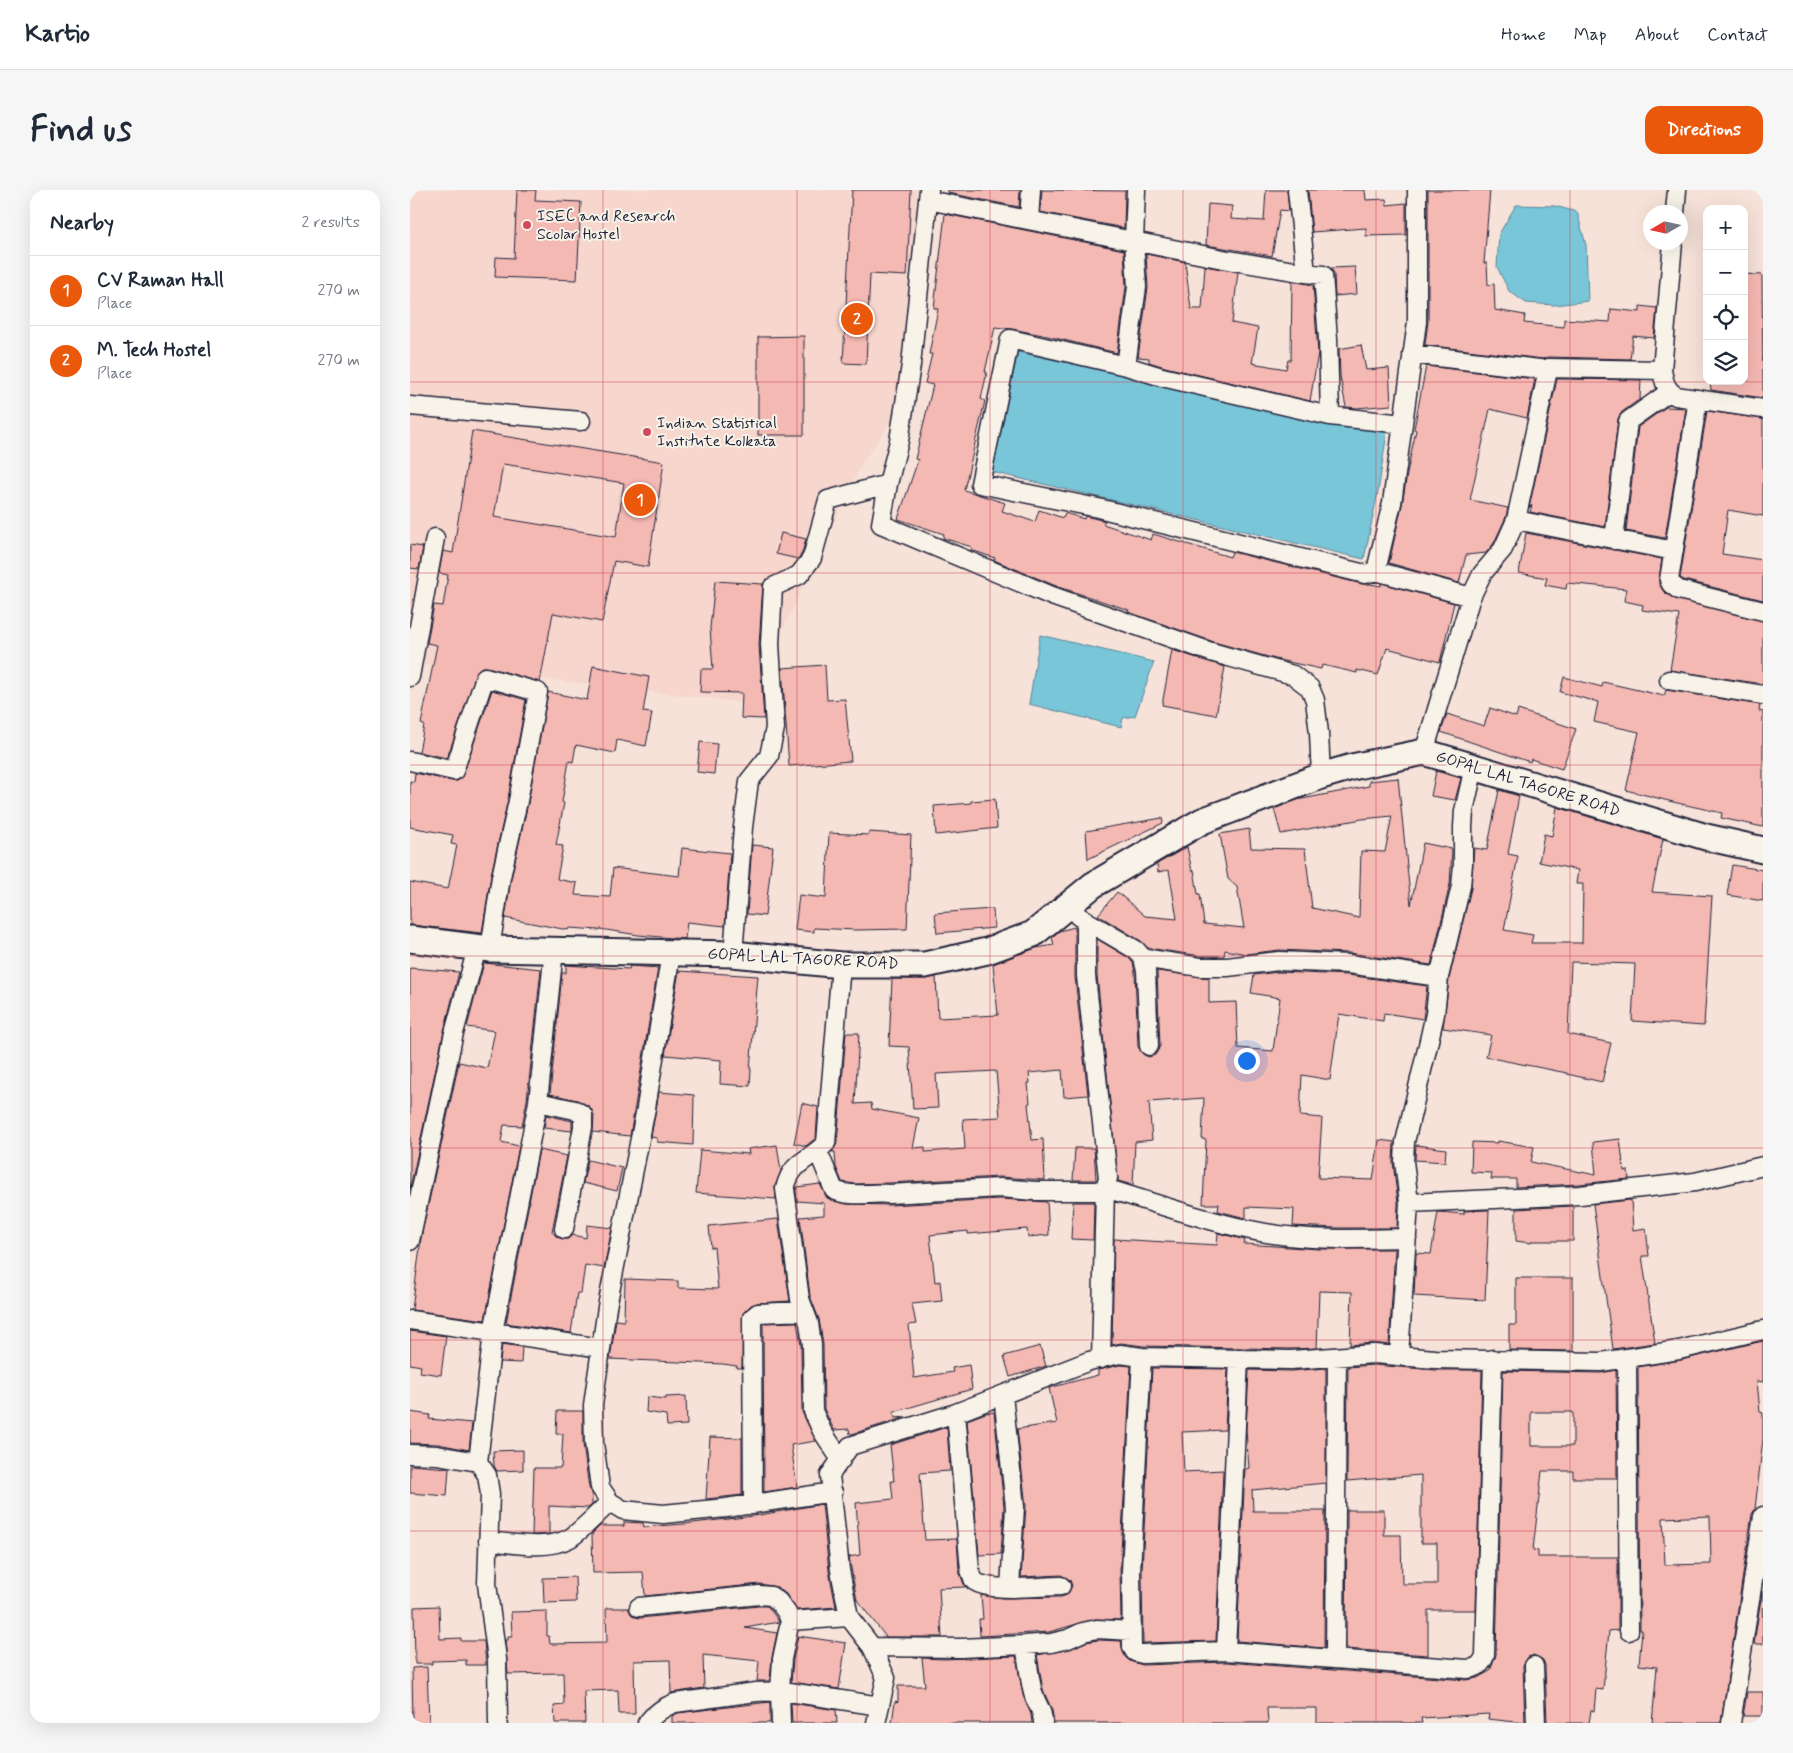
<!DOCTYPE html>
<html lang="en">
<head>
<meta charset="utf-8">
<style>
  :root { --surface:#fff; --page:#f6f6f7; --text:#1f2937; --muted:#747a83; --line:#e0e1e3; --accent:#ea580c }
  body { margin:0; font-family:Mynerve,sans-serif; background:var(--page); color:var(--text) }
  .controls { position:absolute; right:15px; top:15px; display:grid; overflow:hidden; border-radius:10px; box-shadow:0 5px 20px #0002 }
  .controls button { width:45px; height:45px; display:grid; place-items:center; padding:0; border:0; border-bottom:1px solid var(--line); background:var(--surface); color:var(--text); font:25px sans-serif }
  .compass { position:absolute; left:1233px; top:15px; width:45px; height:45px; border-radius:50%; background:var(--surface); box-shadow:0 5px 20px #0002; rotate:261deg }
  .you { position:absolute; left:836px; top:870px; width:18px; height:18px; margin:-12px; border:4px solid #fff; border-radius:50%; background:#1a73e8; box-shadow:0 0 0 8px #1a73e833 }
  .badge { display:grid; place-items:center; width:32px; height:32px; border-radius:50%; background:var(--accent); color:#fff; font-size:16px; font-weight:700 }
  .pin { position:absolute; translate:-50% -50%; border:2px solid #fff; box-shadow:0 1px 5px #0006 }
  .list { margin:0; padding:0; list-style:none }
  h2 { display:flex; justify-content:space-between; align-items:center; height:65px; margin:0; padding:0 20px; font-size:21px }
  h2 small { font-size:16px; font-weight:400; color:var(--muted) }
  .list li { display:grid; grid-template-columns:32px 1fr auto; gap:15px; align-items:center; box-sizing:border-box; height:70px; padding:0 20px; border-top:1px solid var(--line) }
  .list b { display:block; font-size:19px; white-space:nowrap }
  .list p { margin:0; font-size:16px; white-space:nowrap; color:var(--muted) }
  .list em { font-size:16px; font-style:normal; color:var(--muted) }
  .icon { flex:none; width:28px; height:28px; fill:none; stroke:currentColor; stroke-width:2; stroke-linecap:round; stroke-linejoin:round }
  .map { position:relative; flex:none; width:1353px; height:1533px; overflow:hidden; border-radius:15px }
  header { display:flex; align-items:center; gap:30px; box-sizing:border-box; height:70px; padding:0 25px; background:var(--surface); border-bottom:1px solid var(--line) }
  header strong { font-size:24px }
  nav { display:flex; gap:28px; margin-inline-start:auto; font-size:18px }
  .intro { display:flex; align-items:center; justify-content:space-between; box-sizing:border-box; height:120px; padding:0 30px }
  h1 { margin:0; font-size:35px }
  .button { padding:12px 22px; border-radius:15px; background:var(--accent); color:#fff; font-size:18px; font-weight:700 }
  main { display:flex; gap:30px; padding:0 30px }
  aside { flex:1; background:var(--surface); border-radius:15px; box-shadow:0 5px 20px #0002 }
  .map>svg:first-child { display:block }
</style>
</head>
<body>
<header>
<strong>Kartio</strong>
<nav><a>Home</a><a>Map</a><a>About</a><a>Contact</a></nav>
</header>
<div class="intro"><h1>Find us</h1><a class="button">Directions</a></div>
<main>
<aside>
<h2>Nearby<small>2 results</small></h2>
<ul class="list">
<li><span class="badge">1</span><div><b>CV Raman Hall</b><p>Place</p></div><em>270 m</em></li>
<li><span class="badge">2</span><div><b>M. Tech Hostel</b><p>Place</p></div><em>270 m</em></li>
</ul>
</aside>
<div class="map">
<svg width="1353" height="1533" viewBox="0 0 1353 1533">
  <rect width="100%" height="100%" fill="#f6e2d8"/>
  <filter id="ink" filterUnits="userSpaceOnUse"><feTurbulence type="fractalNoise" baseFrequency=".02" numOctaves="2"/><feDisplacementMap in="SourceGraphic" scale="10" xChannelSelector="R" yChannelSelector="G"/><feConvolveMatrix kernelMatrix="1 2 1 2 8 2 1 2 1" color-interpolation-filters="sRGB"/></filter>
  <g filter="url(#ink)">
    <path fill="#f6d6cd" d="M0 0H507L496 209 451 275 338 513 0 473Z"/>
    <path fill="#7ac6d9" stroke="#57849a" d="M1106 15 1145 16 1167 22 1176 55 1178 111 1145 115 1116 113 1099 101 1087 77 1089 44Z
      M608 162 977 242 968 302 954 369 582 282Z
      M630 445 744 472 725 526 713 528 711 537 619 514Z"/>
    <path fill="#f5b9b3" stroke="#22223b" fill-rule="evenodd" d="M107 0H126L125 10 171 12 167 90 85 87 86 67 104 68Z
      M442 0H501L497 86 460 84 456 174 433 173Z
      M538 0H610L609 17 538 3Z
      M632 0 715 1 714 38 630 22Z
      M856 0H877L879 21 870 20 862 66 796 55 798 14 822 16 821 29 854 31Z
      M898 0H955L956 10 976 9 977 15 996 13V45L956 46V38L902 42Z
      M1018 0H1080L1074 73H1077L1078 95 1084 94 1085 120 1115 125 1114 133 1154 137V129L1200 132 1201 119 1230 122V116L1247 118 1244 148 1223 146 1220 169 1138 167 1133 169 1015 155 1018 132Z
      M535 24 714 60 716 97 707 163 633 145 602 139 585 137 575 182H577L571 209 575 211 554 300 595 313 592 321 625 332 629 320 653 328 655 323 674 329 675 326 695 331 693 334 741 350 743 344 820 367 822 362 952 394H960L971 396V393L1044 413 1030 472 977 458 968 485 947 480V483L912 475 911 479 869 470 804 452 718 422 719 420 646 396 584 370 585 368 561 360 562 357 533 348 534 344 488 329 508 270 505 269 523 195 515 193 522 164H519L528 119 524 118Z
      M736 64 775 72 781 119H792L795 76 828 82 822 133 848 138 842 173 876 179 878 170H881L882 91 903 95 908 163 900 211 755 177 739 172V168L728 167 738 98Z
      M945 77 947 104 925 106 924 84 921 78Z
      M1334 84 1352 85 1353 208 1301 200 1300 191H1338L1336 132H1334Z
      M394 146V245H348V147Z
      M951 155 956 180 979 178 981 215 947 218 936 217 930 186 929 159Z
      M1016 176 1125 189 1117 228 1080 219 1060 310 1098 318 1096 327 1084 353 1076 363 1056 365 1049 393 979 373 992 315 998 278 1006 240 1004 239Z
      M1147 189 1231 190 1230 209 1212 222 1208 229 1195 337 1120 322 1122 315 1119 318Z
      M1256 217 1276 218 1255 348 1216 341 1228 237Z
      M1297 221 1353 229V326L1318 320 1312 364 1353 370V410L1274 390 1270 388Z
      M62 241 254 272 238 377 204 371 192 432 143 423 130 492 78 477H72L68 480 37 568 9 562 14 535 11 534 27 455 17 453 24 415 33 416 38 385 29 383 33 361 43 363ZM93 274 214 293 206 347 84 327Z
      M371 343 396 349 392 363 388 369 366 364Z
      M1116 343 1252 369 1249 388V394L1254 402 1263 408 1353 431V494L1260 480 1269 425 1232 420 1233 415 1214 411 1216 399 1157 393 1156 399 1135 395 1137 388 1109 383Z
      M0 355 13 357 9 379 0 378Z
      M305 391 353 394 349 455 354 529 331 528 332 503 290 502 291 479H303L300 438Z
      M762 460 815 477 806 525 752 515Z
      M415 475 417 510 435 509 441 571 379 576 372 478Z
      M183 476 239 487 233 522 242 523 236 556 207 550 205 563 166 555 163 572 159 571 152 612 154 613 146 655 153 656 147 689 167 693 165 705 200 707 203 678 269 686 272 658 320 663 315 736 277 732 275 749 228 745 190 739 189 740 159 738 158 740 95 728 101 689 118 613 138 502 177 510Z
      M1154 487 1192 497 1193 492 1254 506 1256 500 1350 515 1349 521 1353 522V637L1311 628 1312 623 1263 612 1216 600 1229 542 1184 532 1188 512 1150 502Z
      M82 500 116 510 98 609 81 685 72 743 0 735V692L38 699 47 655 41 654 43 645 0 637V591L4 592 5 583 42 591H47L52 588Z
      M1080 518 1106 527 1108 520 1166 539 1152 579 1121 569 1120 572 1031 542 1037 524 1074 536Z
      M290 552 307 554 304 584 287 582Z
      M1026 581 1051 588 1045 610 1021 606Z
      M988 588 1001 715 1013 653 1042 659 1040 694 1021 775 939 763 869 760 836 764 815 760 814 766H791L738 758 731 751 688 725 707 702 735 726 767 729 759 680 748 682 747 674 777 657 782 681 784 680 788 704H790L794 734 834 738 827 697 818 689 810 644 839 639 841 658 895 659 902 718 949 728 951 661 975 662 982 626 952 629 871 644 864 619 887 610 959 596V591Z
      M1089 600 1109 606 1098 664 1108 666 1094 740 1123 745 1121 753H1172L1173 694H1166L1168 680 1129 672 1134 644 1142 646 1147 617 1253 649 1242 702 1302 706 1294 836 1222 831 1225 774 1161 772 1158 844 1201 853 1192 892 1157 884V883L1076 867 1081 845 1033 838 1039 789 1061 698 1064 658 1077 660Z
      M585 609 587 638 526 645 524 616 561 613V611Z
      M752 628 753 633 678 669 676 641Z
      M459 642 501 645 497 739 446 740 404 738V742L385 740 389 705 416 708 419 643 459 645Z
      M342 655 363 657 355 726 337 724Z
      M1322 675 1353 680V711L1317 705Z
      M583 719 584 738 527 743 525 723Z
      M665 737V787L678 905 654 907 652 880 619 883 620 893H618L620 913 618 914 622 950 633 949 635 990 589 987 479 993 445 994 432 992 426 977 425 962H422L427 954 436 843H449L445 914 461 913 462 919 509 928 503 958 515 957V962L555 959 553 929 590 927 586 881 526 884 528 918 503 919 499 857 479 856 482 789H515L526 787 528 828 588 825 583 774 626 758 644 755 642 747 649 741Z
      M687 749 719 768 723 773 725 782 728 857 734 865 739 867 745 865 750 856 747 781 799 788V813L826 812 828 858 863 861 870 808 841 803 844 785 869 782 937 785 1017 796 1013 829 974 823 973 831 929 824 920 890 892 885 890 926 912 928 908 988 963 990 969 950 984 952 983 972 988 1013 987 1038H927L883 1036 884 1019 836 1017V1028L808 1021 809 1014H793L796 950 792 949 794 908 739 912 742 950 725 952 723 995 708 991 687 785Z
      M74 773 131 779 117 910 112 936 94 935 91 952 109 956 75 1130 2 1120 11 1048 49 872 77 878 85 841 57 837Z
      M156 775 219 779 220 776 248 778 220 946 183 942 184 925 179 916 167 910 140 904 152 783H156Z
      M0 778 49 782 33 845 0 999Z
      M269 781 348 786 340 879H341L340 896 310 894 311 870 255 865Z
      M249 902 284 905 283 955 247 952V948L241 947Z
      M392 913 408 917 406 948 396 956 384 953Z
      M136 925 162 931V941L134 938Z
      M1210 949 1214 981 1218 980 1219 989 1169 994 1106 997V989H1081L1082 983 1061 982 1062 952 1088 953V951L1124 957 1121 972 1186 985 1183 952Z
      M367 955 371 981 365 996 366 1009 286 1003 290 960 339 964 338 959Z
      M1006 955 1036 959 1035 972 1005 970Z
      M665 958H684L686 990H663Z
      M129 960 157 966 142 1042 147 1047 153 1049H158L162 1045 176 1048 177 1035 202 1038 194 1078 175 1075 171 1103H167L161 1143 96 1133Z
      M178 970 212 978 207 1001 173 993Z
      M410 994 417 1008 436 1014 480 1015 590 1009 637 1012 639 1045 618 1047 617 1039 558 1044V1041L520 1045 525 1092 530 1091 532 1111 502 1114 506 1134 499 1135 504 1188 543 1182 542 1178 559 1175 562 1199 484 1222 485 1228 496 1227 442 1244H440L439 1239 424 1240 414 1219 413 1154 409 1129 400 1106 390 1027 414 1025V1013L387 1011 386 1000 387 997Z
      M1221 1010 1223 1040 1236 1038 1239 1066H1232L1245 1153 1203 1159 1183 1014Z
      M663 1012H684L683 1050 661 1049Z
      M1163 1016V1051H1122L1121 1053 1106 1051V1019Z
      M1079 1020 1075 1110 1004 1106 1006 1063 1021 1064 1028 1022 1054 1024V1021Z
      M368 1029 380 1111 347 1113 341 1115 333 1123 332 1178H327V1176L313 1174 200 1169 206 1130 214 1131 215 1089 268 1091V1098L308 1099 304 1057 301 1058 299 1036Z
      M808 1043 835 1050 834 1054 909 1059H985L979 1155 963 1153 940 1155 942 1102 909 1101 907 1158 881 1159 733 1156 711 1153 702 1155 704 1049 807 1055Z
      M1106 1088H1163V1161L1099 1160V1135H1106Z
      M387 1132 391 1156 392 1222 406 1251 381 1255 387 1297 354 1302 353 1133Z
      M0 1141 36 1146 31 1185 10 1182 11 1176 0 1174Z
      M1353 1151V1192L1347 1191 1350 1222 1353 1223V1249L1345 1319 1342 1324 1311 1533H1242L1247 1477 1229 1475 1232 1440H1230L1228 1177 1271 1170ZM1300 1326 1301 1374 1255 1375 1253 1328Z
      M92 1154 112 1157 111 1173 90 1172Z
      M630 1156 636 1176 600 1187 594 1166Z
      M710 1175 721 1176 710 1380 711 1430 685 1429 639 1442 570 1446 569 1429H573L571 1405 593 1408 651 1407 657 1405 662 1396 660 1390 651 1385 611 1387 616 1316 607 1239 647 1233 639 1198 688 1185V1180Z
      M964 1175 1025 1180H1072L1066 1420H1018V1465L936 1459 937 1320H974V1345H991L992 1394H1027V1353H1011V1285L937 1291 938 1177Z
      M742 1178 818 1179 815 1240 772 1242 774 1282 813 1280 806 1451 733 1453 732 1381Z
      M916 1178V1293L842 1300 843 1321H915L914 1458 827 1451 835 1279 839 1278 836 1240 839 1180 881 1181Z
      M1206 1180 1207 1288H1163V1281H1132L1123 1360 1128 1361V1367H1208V1440L1199 1441 1193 1500 1186 1499 1184 1521 1181 1520 1179 1533H1137L1135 1475 1133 1470 1124 1465 1118 1467 1113 1476 1115 1533 1078 1529 1079 1524 1011 1528 1012 1533H907V1518H857L858 1533H644L642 1520 633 1500 627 1465 660 1459 676 1452 688 1450 711 1451 713 1462 716 1468 722 1472 733 1475 816 1472 1056 1490 1067 1488 1080 1481 1086 1465 1093 1181 1191 1183ZM1121 1222H1163V1256H1121Z
      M276 1206 277 1235 257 1236 256 1225 236 1222 237 1207 256 1209V1207Z
      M147 1221H173V1254L179 1298 182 1304V1315L178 1318 139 1316V1344L122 1345 124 1278H151L153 1244H146Z
      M0 1222 20 1225 19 1229 62 1233 59 1260 28 1254 0 1253Z
      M584 1222 594 1317 591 1364 569 1365 557 1230 576 1223Z
      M537 1237 540 1281 510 1283 515 1350 547 1349 549 1381 555 1397 529 1398 532 1447H476L447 1410 439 1367 450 1365 446 1313 483 1309 481 1291H484L480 1255Z
      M300 1247 332 1248V1305L296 1309Z
      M113 1260V1280L87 1281 84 1276 83 1261Z
      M0 1275 39 1278 37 1306 0 1303Z
      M412 1314 419 1381 426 1417 387 1420 376 1404 367 1397 350 1394 235 1406 233 1382 183 1383 182 1344 190 1336H214V1332L233 1333 234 1337 274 1334 344 1326Z
      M165 1387 166 1412 134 1413 133 1388Z
      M1352 1401 1353 1454H1344Z
      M29 1416 30 1449 51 1448V1451H74L76 1475H56V1470L22 1471V1474H5L4 1417Z
      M349 1416H357L360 1419 369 1432 335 1438 367 1443 362 1467 360 1491H347L349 1471 293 1465 294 1498 261 1503 260 1470 224 1471 225 1524H209L208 1500 174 1501 175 1533H145L144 1516 154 1515 153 1483 98 1484 95 1450H98V1447H102L101 1422 137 1421V1446H139L140 1454 197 1453 196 1418H218L221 1424 225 1427 230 1428Z
      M388 1446 436 1453 429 1499 381 1492 383 1470Z
      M606 1466 613 1505 621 1524 622 1533H482L485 1511 488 1512V1496H515L512 1468 534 1469Z
      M17 1477 19 1533H3L2 1478Z
      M1337 1502H1353V1526H1333Z
      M360 1512V1533H262V1526L268 1523Z
      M381 1513 426 1520 427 1533H382Z"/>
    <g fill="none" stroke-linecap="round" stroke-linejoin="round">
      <g stroke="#22223b" stroke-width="21">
        <path id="street" d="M519 0 501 175 489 251 478 294 471 334 642 406 801 462 883 485 900 498 905 510 909 543 911 586
          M887 0 896 83 913 85 918 149 920 226
          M518 10 818 70 896 83
          M1265 22 1267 0
          M619 30 621 0
          M1263 52 1252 180C1254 192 1256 200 1266 206L1353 219
          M1002 164 1138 180V178L1252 180
          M716 176 727 97 724 51 726 0
          M1288 209 1259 390 1261 394 1269 400 1353 421
          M0 216 171 231
          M993 234 920 226 752 187 716 176 600 149 570 294 688 318 955 384 966 381 982 313 1007 132V0
          M1106 330 1264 361
          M1204 350 1218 231 1259 202
          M966 381 1061 407
          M0 487 25 348
          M1259 490 1353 505
          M1014 562 1061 407 1072 384 1093 359 1106 330 1138 180
          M0 571 44 581 75 487 128 502 108 611 91 687 80 759
          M668 726 726 760 733 768 736 781 739 856
          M144 760 128 912 83 1142 191 1158
          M261 763 236 918 197 1117 183 1215 184 1253 190 1297 200 1312 213 1320 253 1324 316 1318 423 1302
          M323 764 333 637 339 591 359 566 365 538 360 454 363 397 389 385 402 368 418 310 478 294
          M733 768 790 777H817L869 771 938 774 1029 787
          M128 912 165 920 173 925V937L154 1039
          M408 961 424 1000C441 1008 461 1002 479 1004L590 998 625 1001H687L695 998 698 988 676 786V730
          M999 1013 1170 1005 1285 992 1353 976
          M0 1051 43 847 67 758
          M0 1130 83 1142 68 1272
          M989 1166 999 1013 994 971 995 952 1018 855 1025 824 1029 787 1051 696 1053 674V637L1054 621 1064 577
          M732 1167 721 1381 722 1457 725 1462 733 1464 816 1461 1057 1479C1067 1478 1072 1475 1075 1465L1083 1169
          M1217 1168 1219 1441
          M691 1169 695 998C748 1014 801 1033 856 1043 903 1051 950 1049 997 1048
          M593 1205 605 1317 600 1397
          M546 1223 560 1380 564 1391C582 1403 628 1396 651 1396
          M0 1264 27 1265 68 1272 77 1285 80 1304 77 1394 87 1469 88 1533
          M431 1270 412 1241 403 1221 402 1155 399 1133 390 1109 375 999C382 970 398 972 416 953L431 775
          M343 1315 342 1128 348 1123 394 1121
          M78 1351C103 1353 136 1361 160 1348 170 1342 190 1321 200 1312
          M229 1417 349 1405 361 1406 368 1411 377 1423 380 1431 372 1469 370 1501 371 1533
          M380 1431 439 1427
          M615 1455C618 1471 619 1487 623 1503 626 1515 633 1518 633 1533
          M462 1457 551 1458 615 1455 641 1453 658 1449 673 1442 687 1439 722 1441
          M816 1461 829 1168
          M925 1468 927 1167
          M1124 1476 1126 1533
          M237 1533C245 1523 253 1517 265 1513L346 1502 373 1501 470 1516
          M466 1533 476 1488 462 1457 439 1427 430 1380 420 1285 440 1256 546 1223 679 1171 710 1164 732 1167 881 1170 964 1164 1025 1169 1191 1172 1269 1160 1353 1140
          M1321 1533 1353 1326"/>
      </g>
      <g stroke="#22223b" stroke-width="29">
        <path id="secondary" d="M0 749 80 759 323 764 431 775H515L577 761 623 744 683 695 792 631 911 586 942 577 1014 562 1296 647 1353 660"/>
      </g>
      <use href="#street" stroke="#f7f3e8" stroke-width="18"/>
      <use href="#secondary" stroke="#f7f3e8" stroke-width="25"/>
    </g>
  </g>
  <path fill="none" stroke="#d1495b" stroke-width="1" stroke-opacity="0.55" d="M193 0V1533M387 0V1533M580 0V1533M773 0V1533M966 0V1533M1160 0V1533M0 192H1353M0 383H1353M0 575H1353M0 766H1353M0 958H1353M0 1150H1353M0 1341H1353"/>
  <g fill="#d1495b" stroke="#f7f3e8" stroke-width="2">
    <circle cx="117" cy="35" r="5"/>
    <circle cx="237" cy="242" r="5"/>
  </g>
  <g text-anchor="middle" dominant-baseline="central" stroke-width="4" stroke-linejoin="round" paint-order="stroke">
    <g font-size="16" fill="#22223b" stroke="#f7f3e8" text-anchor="start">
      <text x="127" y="26">ISEC and Research<tspan x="127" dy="18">Scolar Hostel</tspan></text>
      <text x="247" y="233">Indian Statistical<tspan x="247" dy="18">Institute Kolkata</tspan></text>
    </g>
    <g font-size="16" fill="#22223b" stroke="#f7f3e8">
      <text transform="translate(1118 594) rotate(17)">GOPAL LAL TAGORE ROAD</text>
      <text transform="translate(393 769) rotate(3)">GOPAL LAL TAGORE ROAD</text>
    </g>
  </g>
</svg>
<div class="controls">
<button>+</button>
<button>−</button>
<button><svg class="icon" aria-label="locate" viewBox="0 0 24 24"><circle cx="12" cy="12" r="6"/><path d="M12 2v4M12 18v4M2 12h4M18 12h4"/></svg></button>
<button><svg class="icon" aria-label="layers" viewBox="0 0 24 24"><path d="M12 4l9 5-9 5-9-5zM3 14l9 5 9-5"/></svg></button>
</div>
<svg class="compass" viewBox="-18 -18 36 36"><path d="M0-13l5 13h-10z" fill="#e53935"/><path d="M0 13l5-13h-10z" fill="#747a83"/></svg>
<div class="you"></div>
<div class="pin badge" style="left:230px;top:310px">1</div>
<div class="pin badge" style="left:447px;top:129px">2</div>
</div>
</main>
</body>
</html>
